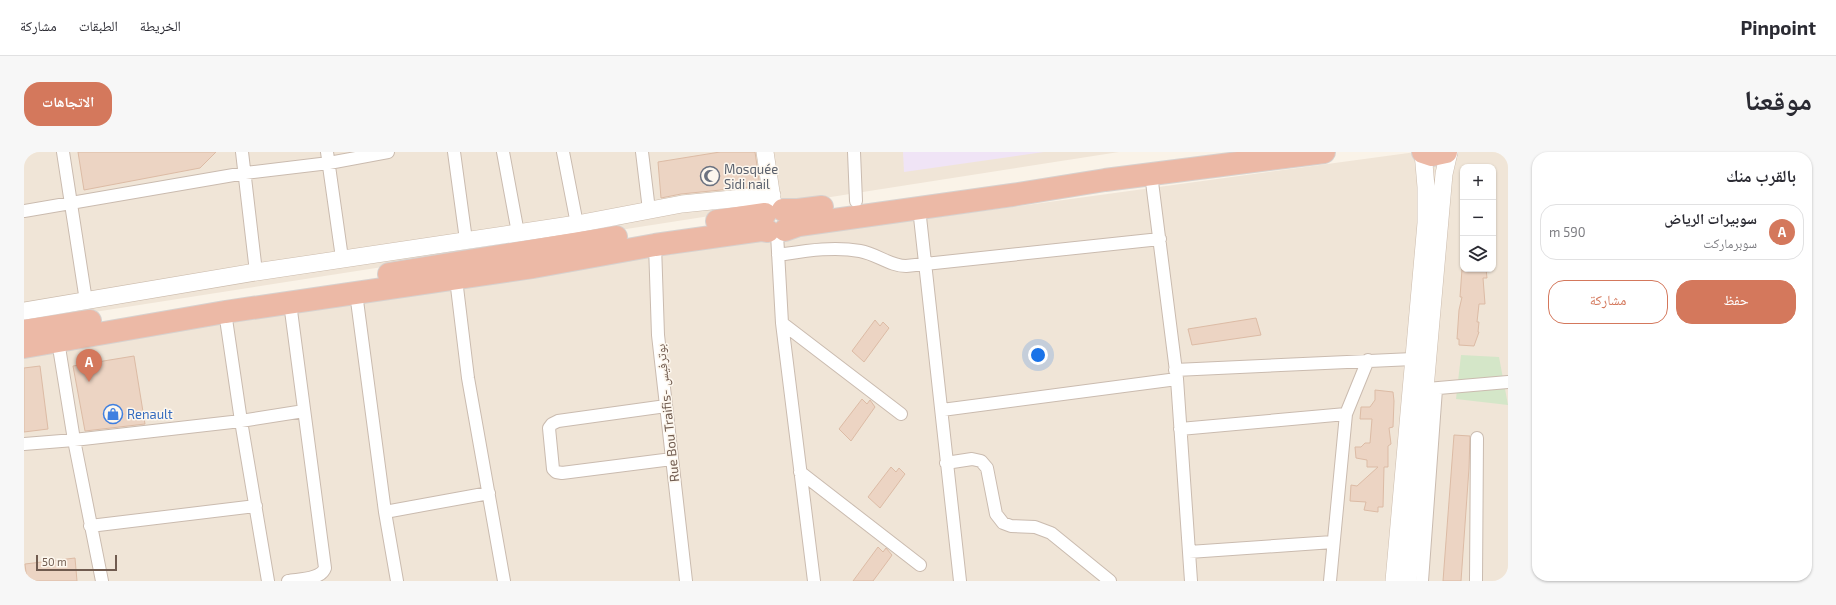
<!DOCTYPE html>
<html lang="ar">
<head>
<meta charset="utf-8">
<style>
  :root { --surface:#fff; --page:#f7f7f7; --text:#2b2b33; --muted:#7c7c81; --line:#e1e1e2; --accent:#d4785c }
  body { margin:0; font-family:"Exo 2","Noto Naskh Arabic",sans-serif; background:var(--page); color:var(--text); direction:rtl }
  .controls { position:absolute; right:12px; top:12px; display:grid; overflow:hidden; border-radius:8px; box-shadow:0 1px 3px #0004 }
  .controls button { width:36px; height:36px; display:grid; place-items:center; padding:0; border:0; border-bottom:1px solid var(--line); background:var(--surface); color:var(--text); font:20px sans-serif }
  .scale { position:absolute; left:12px; bottom:10px; width:81px; box-sizing:border-box; padding-left:4px; border:2px solid #705b4f; border-top:0; font-size:11px; line-height:14px; white-space:nowrap; color:#705b4f; -webkit-text-stroke:3px #fdf7ee; paint-order:stroke }
  .you { position:absolute; left:1014px; top:203px; width:14px; height:14px; margin:-10px; border:3px solid #fff; border-radius:50%; background:#1a73e8; box-shadow:0 0 0 6px #1a73e833 }
  .badge { display:grid; place-items:center; width:26px; height:26px; border-radius:50%; background:var(--accent); color:#fff; font-size:13px; font-weight:700 }
  .pin { position:absolute; translate:-50% -33px; filter:drop-shadow(0 1px 2px #0008) }
  .pin::after { content:''; position:absolute; top:21px; width:14px; height:12px; background:inherit; clip-path:polygon(0 0,100% 0,50% 100%) }
  .list { margin:0; padding:0; list-style:none }
  h2 { display:flex; justify-content:space-between; align-items:center; height:52px; margin:0; padding:0 16px; font-size:17px }
  h2 small { font-size:13px; font-weight:400; color:var(--muted) }
  .list li { display:grid; grid-template-columns:26px 1fr auto; gap:12px; align-items:center; box-sizing:border-box; height:56px; margin:0 8px 8px; padding:0 8px; border:1px solid var(--line); border-radius:16px }
  .list b { display:block; font-size:15px; white-space:nowrap }
  .list p { margin:0; font-size:13px; white-space:nowrap; color:var(--muted) }
  .list em { font-size:13px; font-style:normal; color:var(--muted) }
  .actions { display:flex; gap:8px; padding:12px 16px }
  .actions a { flex:1; padding:9px 0; border:1px solid var(--accent); border-radius:16px; text-align:center; font-size:14px; color:var(--accent) }
  .actions .main { background:var(--accent); color:#fff }
  .icon { flex:none; width:22px; height:22px; fill:none; stroke:currentColor; stroke-width:2; stroke-linecap:round; stroke-linejoin:round }
  .map { position:relative; flex:none; width:1484px; height:429px; overflow:hidden; direction:ltr; border-radius:16px }
  header { display:flex; align-items:center; gap:24px; box-sizing:border-box; height:56px; padding:0 20px; background:var(--surface); border-bottom:1px solid var(--line) }
  header strong { font-size:19px }
  nav { display:flex; gap:22px; margin-inline-start:auto; font-size:14px }
  .intro { display:flex; align-items:center; justify-content:space-between; box-sizing:border-box; height:96px; padding:0 24px }
  h1 { margin:0; font-size:28px }
  .button { padding:10px 18px; border-radius:16px; background:var(--accent); color:#fff; font-size:14px; font-weight:700 }
  main { display:flex; gap:24px; padding:0 24px }
  aside { flex:1; background:var(--surface); border-radius:16px; box-shadow:0 1px 3px #0004 }
  .map>svg:first-child { display:block }
</style>
</head>
<body>
<header>
<strong>Pinpoint</strong>
<nav><a>الخريطة</a><a>الطبقات</a><a>مشاركة</a></nav>
</header>
<div class="intro"><h1>موقعنا</h1><a class="button">الاتجاهات</a></div>
<main>
<aside>
<h2>بالقرب منك<small></small></h2>
<ul class="list">
<li><span class="badge">A</span><div><b>سوبيرات الرياض</b><p>سوبرماركت</p></div><em>590 m</em></li>
</ul>
<div class="actions"><a class="main">حفظ</a><a>مشاركة</a></div>
</aside>
<div class="map">
<svg width="1484" height="429" viewBox="0 0 1484 429">
  <rect width="100%" height="100%" fill="#faf3e8"/>
  <path fill="#f0e5d7" fill-rule="evenodd" d="M0 0H1095L0 171Z
    M1392 0H1484V429H0V199L716 92ZM1439 15H1469V117H1439Z"/>
  <path fill="#f0e4f6" d="M879 0H1020L880 20Z"/>
  <path fill="#d4e6c8" d="M1437 203 1475 205 1484 253 1432 247Z"/>
  <path fill="#ecd4c3" stroke="#dcbba5" d="M54 0H192L176 16 60 38Z
    M696 0H731L736 34 657 42 637 46 634 10Z
    M1438 117H1462L1463 126H1459L1461 152H1455L1453 170H1455L1454 180H1455L1450 194 1435 193V187H1433L1435 158 1438 145H1436Z
    M1232 166 1237 183 1168 193 1164 177Z
    M851 168 856 174 859 170 865 176 840 210 828 199Z
    M110 204 121 272 61 279 49 214Z
    M16 214 24 277 0 280V216Z
    M1351 238 1369 240 1370 249 1369 275 1365 276 1367 292 1364 294V315H1360L1359 355H1354V360L1340 358 1342 350 1326 349 1327 333 1333 334 1354 315H1343V308L1332 306 1331 295H1337L1341 291H1346L1348 267H1336L1337 255H1346L1351 248Z
    M838 247 843 252 846 248 851 255 827 289 815 277Z
    M1430 283 1446 284 1445 316 1437 429H1419Z
    M867 315 872 320 875 316 881 322 856 356 844 345Z
    M854 395 859 400 862 396 868 403 866 406 849 429H829Z
    M51 406 53 429H3L1 412Z"/>
  <g fill="none" stroke-linecap="round" stroke-linejoin="round">
    <g stroke="#cabbaf" stroke-width="14">
      <path id="street" d="M39 0 62 149
        M218 0 232 120
        M303 0 318 106
        M430 0 442 88
        M479 0 494 81
        M539 0 553 72
        M618 0 625 58
        M830 0 832 49
        M1127 22 1153 227 1167 429
        M895 56 936 429
        M0 59 221 21 305 11 364 0
        M753 82 758 171 790 429
        M631 93 634 183 662 429
        M754 103C781 99 809 94 836 99 853 102 866 114 882 114L1136 87
        M432 127 444 226 480 429
        M332 141 361 360 373 429
        M201 160 217 269 244 429
        M758 171 877 262
        M34 189 50 288 78 429
        M1151 218 1389 207
        M1403 237 1484 230
        M642 254 534 269 528 272 525 276 529 317 532 320 538 321 648 307
        M918 258 1153 227
        M1156 277 1322 262
        M0 292 50 288 217 269 280 259
        M922 311 948 307 957 309 963 316 972 362 979 371 987 374 1011 375 1027 381 1086 429
        M776 320 896 413
        M361 360 465 341
        M66 374 232 354
        M1165 400 1309 390
        M264 429C274 427 297 428 301 416L266 151
        M1306 429 1322 262 1344 208
        M1398 429 1412 237
        M1452 429 1453 286"/>
    </g>
    <g stroke="#ccbcad" stroke-width="18">
      <path id="secondary" d="M741 0 749 53
        M0 159 232 120 553 72 658 52 748 43
        M1370 429 1402 71V35L1399 0
        M1384 429 1420 22 1425 0"/>
    </g>
    <g stroke="#d7d1ce" stroke-width="24">
      <path id="highway" d="M1399 0 1408 3 1422 0
        M759 58H774L798 55
        M693 69 741 62
        M761 78 775 73 988 43 1081 28 1300 0
        M365 122 592 85
        M0 179 66 169
        M0 195 201 160 509 115 631 93 737 78 744 79"/>
    </g>
    <use href="#street" stroke="#fff" stroke-width="12"/>
    <use href="#secondary" stroke="#fff" stroke-width="17"/>
    <use href="#highway" stroke="#ecb9a6" stroke-width="22"/>
  </g>
  <defs>
    <g id="mosque-ring" transform="scale(1)"><circle r="9.5" fill="#fdf7ee" stroke="#6b7280" stroke-width="1.5"/><path d="M3.5-4.9A6 6 0 1 0 3.5 4.9A5 5 0 1 1 3.5-4.9Z" fill="#6b7280"/></g>
    <g id="shop-ring" transform="scale(1)"><circle r="9.5" fill="#fdf7ee" stroke="#3f7fe0" stroke-width="1.5"/><path d="M-5-2.5h2.3a2.7 3.5 0 0 1 5.4 0H5L5.5 6h-11ZM-1.5-2.5h3a1.5 2.3 0 0 0-3 0Z" fill="#3f7fe0"/></g>
  </defs>
  <g fill-rule="evenodd">
    <use href="#mosque-ring" x="686" y="24"/>
    <use href="#shop-ring" x="89" y="262"/>
  </g>
  <g text-anchor="middle" dominant-baseline="central" stroke-width="3" stroke-linejoin="round" paint-order="stroke">
    <g font-size="13" fill="#5b616d" stroke="#fdf7ee" text-anchor="start">
      <text x="700" y="17">Mosquée<tspan x="700" dy="15">Sidi nail</tspan></text>
    </g>
    <g font-size="13" fill="#705b4f" stroke="#fdf7ee">
      <text transform="translate(643 261) rotate(-96)">Rue Bou Traifis- بوترفيس</text>
    </g>
    <g font-size="13" fill="#366cbe" stroke="#fdf7ee" text-anchor="start">
      <text x="103" y="262">Renault</text>
    </g>
  </g>
</svg>
<div class="controls">
<button>+</button>
<button>−</button>
<button><svg class="icon" aria-label="layers" viewBox="0 0 24 24"><path d="M12 4l9 5-9 5-9-5zM3 14l9 5 9-5"/></svg></button>
</div>
<div class="scale">50 m</div>
<div class="you"></div>
<div class="pin badge" style="left:65px;top:230px">A</div>
</div>
</main>
</body>
</html>
